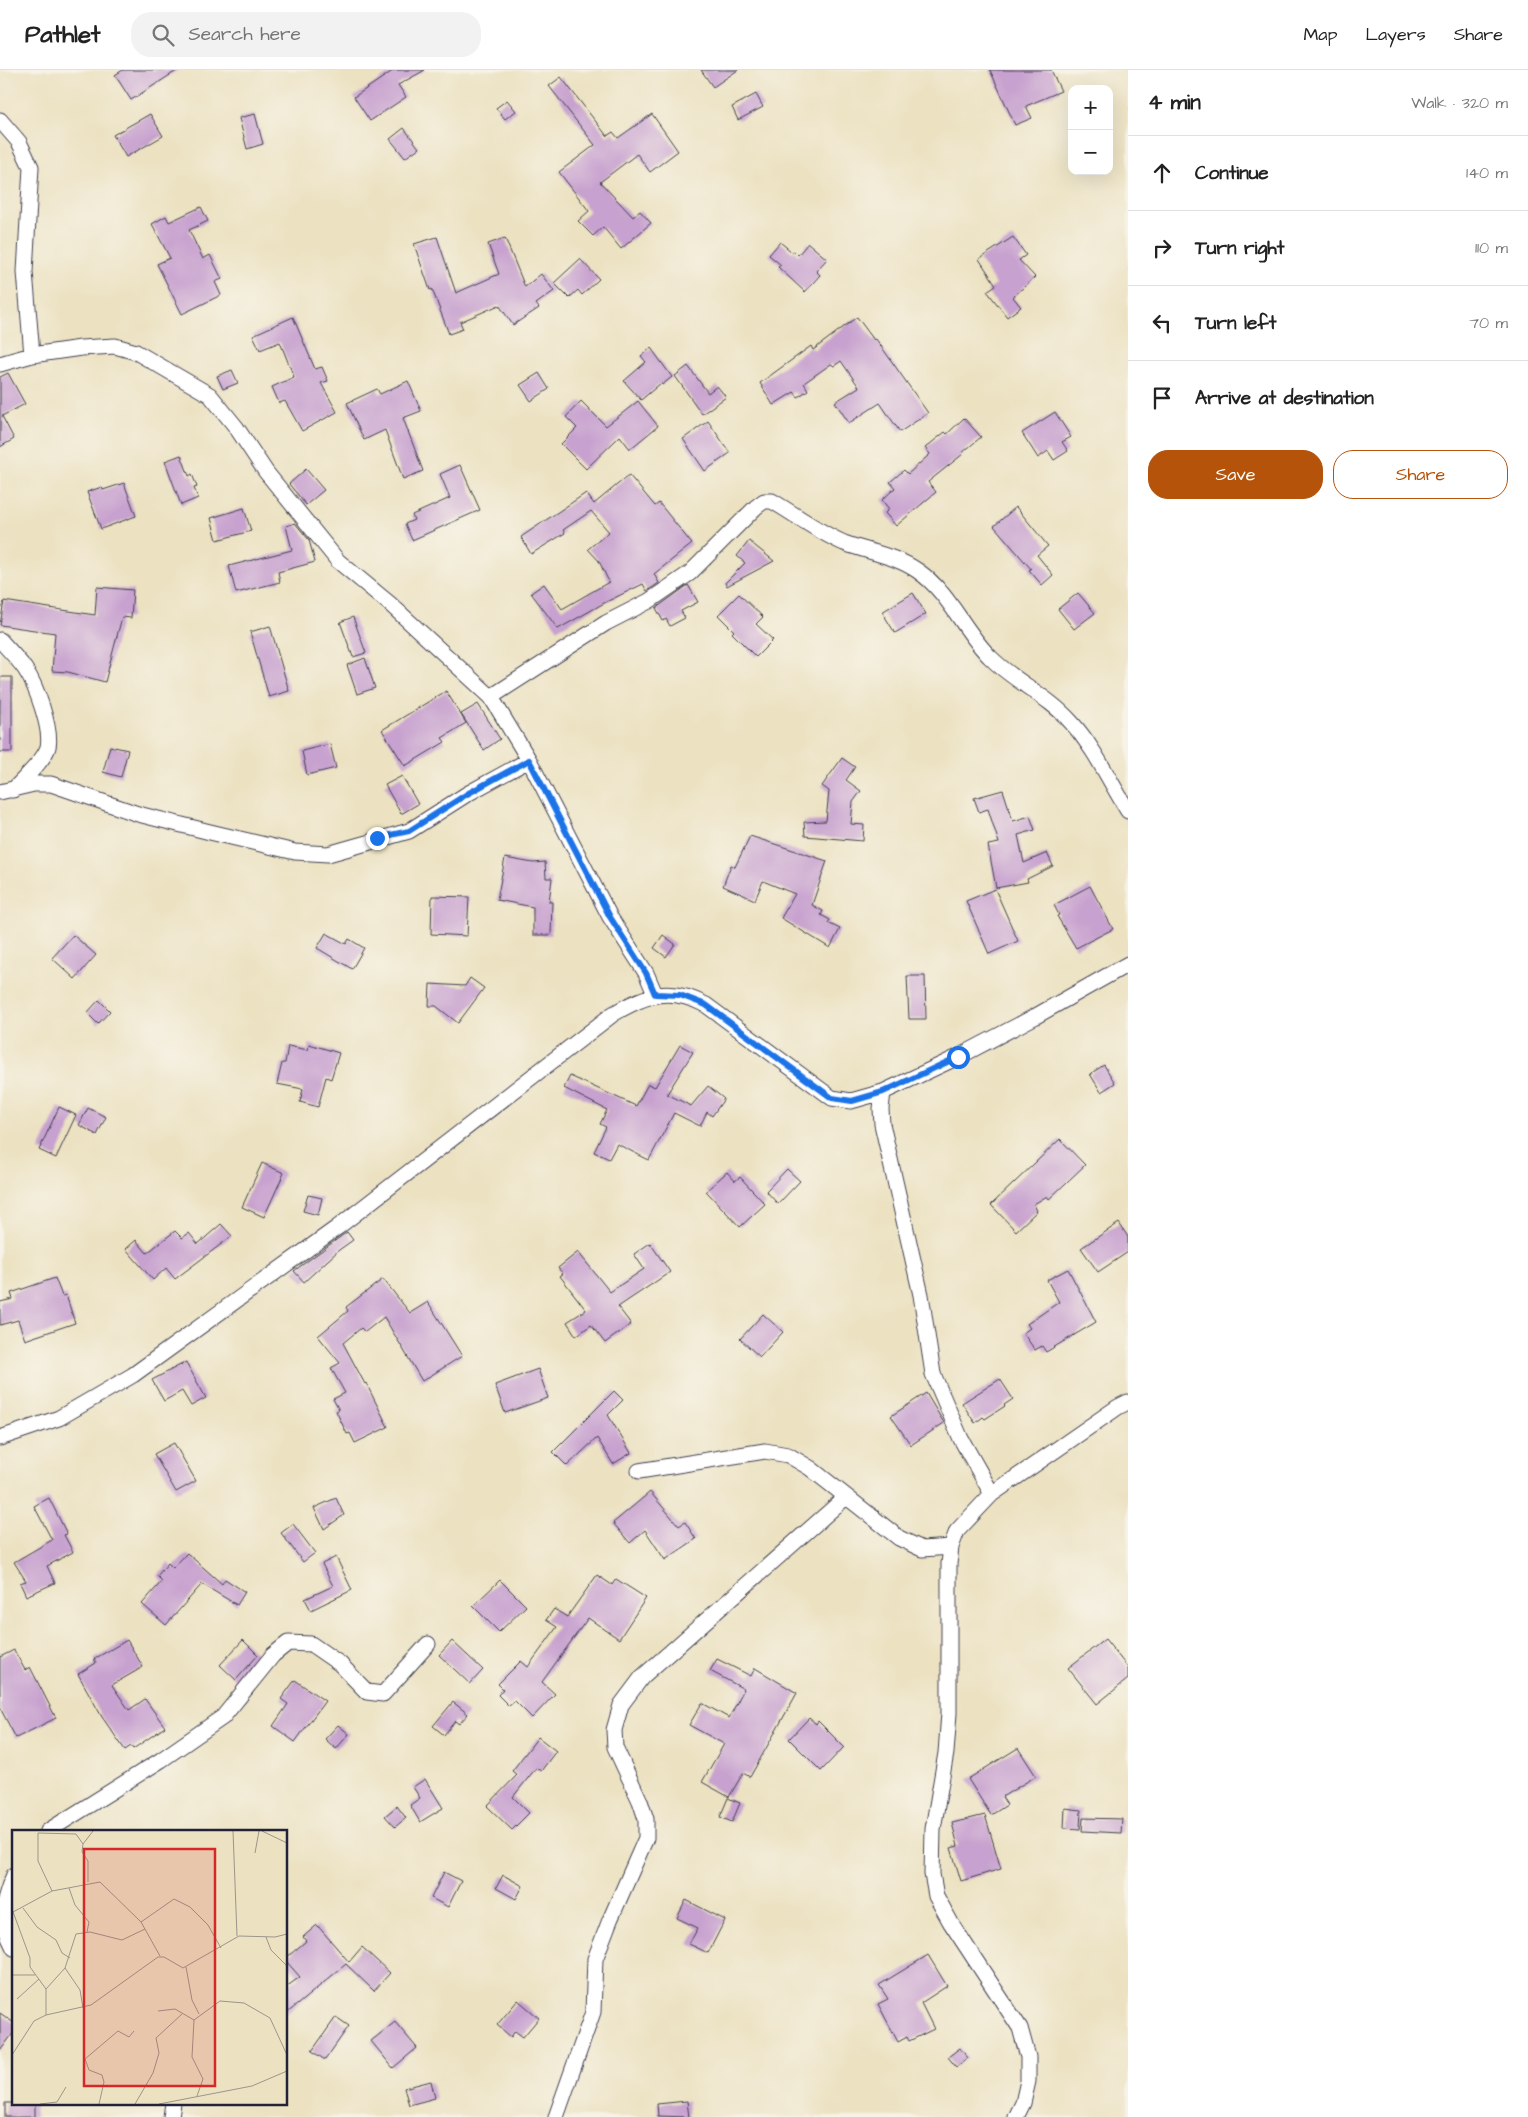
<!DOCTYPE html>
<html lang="en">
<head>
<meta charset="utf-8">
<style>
  :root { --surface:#fff; --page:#f2f2f2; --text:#222; --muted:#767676; --line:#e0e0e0; --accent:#b45309 }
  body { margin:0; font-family:"Architects Daughter",sans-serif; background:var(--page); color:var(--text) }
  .controls { position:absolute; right:15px; top:15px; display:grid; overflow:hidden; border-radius:10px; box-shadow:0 5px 20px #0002 }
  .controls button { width:45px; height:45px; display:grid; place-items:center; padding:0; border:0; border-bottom:1px solid var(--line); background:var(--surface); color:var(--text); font:25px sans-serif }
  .stop { position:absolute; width:15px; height:15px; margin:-11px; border:4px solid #1a73e8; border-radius:50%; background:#fff }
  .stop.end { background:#1a73e8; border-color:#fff; box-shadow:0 1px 5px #0008 }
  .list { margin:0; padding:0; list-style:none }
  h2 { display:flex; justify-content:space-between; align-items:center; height:65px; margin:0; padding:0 20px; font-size:21px }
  h2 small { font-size:16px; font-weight:400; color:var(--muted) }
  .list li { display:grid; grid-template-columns:32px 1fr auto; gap:15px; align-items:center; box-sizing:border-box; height:75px; padding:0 20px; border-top:1px solid var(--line) }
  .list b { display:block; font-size:19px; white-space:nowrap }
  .list em { font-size:16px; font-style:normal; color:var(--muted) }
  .actions { display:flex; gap:10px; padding:15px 20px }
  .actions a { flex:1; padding:11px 0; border:1px solid var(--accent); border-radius:20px; text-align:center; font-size:18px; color:var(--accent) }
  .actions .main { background:var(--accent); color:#fff }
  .icon { flex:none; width:28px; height:28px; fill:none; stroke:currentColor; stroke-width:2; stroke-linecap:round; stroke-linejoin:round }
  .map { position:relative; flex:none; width:1128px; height:2047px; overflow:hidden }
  header { display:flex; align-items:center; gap:30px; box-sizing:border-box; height:70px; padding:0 25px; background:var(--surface); border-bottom:1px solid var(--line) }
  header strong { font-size:24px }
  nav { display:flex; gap:28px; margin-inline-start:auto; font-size:18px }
  .search { width:350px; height:45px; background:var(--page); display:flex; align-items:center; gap:12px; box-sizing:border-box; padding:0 18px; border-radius:20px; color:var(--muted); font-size:19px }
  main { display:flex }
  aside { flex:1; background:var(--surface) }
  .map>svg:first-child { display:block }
</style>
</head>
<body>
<header>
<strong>Pathlet</strong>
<div class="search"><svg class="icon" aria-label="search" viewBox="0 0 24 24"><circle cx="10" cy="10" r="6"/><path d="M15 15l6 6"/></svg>Search here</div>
<nav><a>Map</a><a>Layers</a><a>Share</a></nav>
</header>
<main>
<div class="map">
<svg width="1128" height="2047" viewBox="0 0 1128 2047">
  <rect width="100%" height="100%" fill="#f7f3e8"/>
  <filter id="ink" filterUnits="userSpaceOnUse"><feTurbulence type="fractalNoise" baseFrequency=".02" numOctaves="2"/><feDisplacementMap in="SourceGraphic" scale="10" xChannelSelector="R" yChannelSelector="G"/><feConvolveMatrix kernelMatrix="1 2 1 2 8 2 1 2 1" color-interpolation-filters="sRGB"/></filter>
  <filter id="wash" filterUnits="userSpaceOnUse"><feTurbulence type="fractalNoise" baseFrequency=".0096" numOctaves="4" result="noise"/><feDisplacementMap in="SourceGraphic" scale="20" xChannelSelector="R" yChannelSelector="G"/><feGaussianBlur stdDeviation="1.12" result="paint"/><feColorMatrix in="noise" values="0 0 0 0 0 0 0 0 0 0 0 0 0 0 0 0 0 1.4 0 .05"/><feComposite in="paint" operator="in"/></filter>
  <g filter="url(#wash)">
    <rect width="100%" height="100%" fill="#ece2c2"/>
    <g id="blocks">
      <path fill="#c7a1cf" d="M123 0H178L131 30 115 5Z
        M394 0H425L398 15 406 27 370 51 354 27Z
        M701 0H738L713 17Z
        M990 0H1051L1061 21 1026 36 1032 48 1015 55Z
        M561 7 607 66 613 62 618 68 652 44 678 81 650 102 637 84 600 112 633 147 640 141 651 153 621 179 603 157 593 166 578 151 589 141 559 102 595 75 549 16Z
        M756 24 763 37 738 50 732 37Z
        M507 30 516 41 505 49 496 38Z
        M150 44 163 66 126 87 113 65Z
        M255 44 263 74 247 79 239 48Z
        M404 58 419 78 405 88 390 69Z
        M201 137 208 151 189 160 203 189 210 185 222 209 215 212 221 225 182 244 157 194 170 188 152 154 166 146 169 152Z
        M437 167 456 223 499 204 488 174 505 168 525 217 541 204 554 221 536 234 539 238 513 255 499 235 460 252 463 259 449 264 432 219 430 220 414 174Z
        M1013 167 1026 185 1019 190 1035 207 1013 227 1021 237 1007 247 987 221 996 215 979 189Z
        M780 172 792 182 794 181 798 185 808 173 827 189 816 201 820 205 805 222 778 197 781 195 769 185Z
        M580 189 599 209 582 225 578 220 569 228 554 213Z
        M293 247 315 299 322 297 328 311 321 313 337 342 302 361 285 331 279 333 272 317 294 307 280 272 260 280 253 265Z
        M857 247 874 270 876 269 928 343 900 362 880 333 849 353 835 332 859 317 841 291 834 296 831 294 804 313 808 320 798 327 794 322 773 335 760 313 811 276 813 280Z
        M651 278 672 307 662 315 661 313 641 330 624 311 646 292 641 286Z
        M688 296 708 323 717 316 726 327 702 344 675 306Z
        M232 300 238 313 223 319 217 306Z
        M8 303 25 334 2 346 14 369 0 377V307Z
        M539 303 549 319 531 331 520 315Z
        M408 311 421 341 403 348 423 401 403 409 385 360 364 370 347 333 377 319 380 324Z
        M581 331 606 356 638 331 658 356 630 379 620 366 586 399 561 374 577 358 566 347Z
        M1055 342 1071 367 1062 372 1068 381 1054 390 1048 381 1038 388 1022 363Z
        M964 348 981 367 962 383 963 384 928 412 936 422 896 456 885 443 889 439 882 430 895 418 890 412 904 400 908 404 930 384 925 378 945 362 947 364Z
        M708 351 730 383 705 401 683 369Z
        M181 385 189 406 192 404 197 417 194 418 198 428 181 435 165 391Z
        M460 395 480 440 412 470 405 454 414 450 412 445 450 428 440 404Z
        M306 399 324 420 306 435 289 414Z
        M629 405 655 436 659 433 692 474 654 504 659 513 647 521 643 514 606 532 558 559 531 523 544 514 562 539 609 512 599 491 588 479 609 462 591 441 563 460 565 463 531 484 521 467 586 423 594 434Z
        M124 413 136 446 101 459 87 422 102 417 103 420Z
        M1016 437 1048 476 1037 485 1053 505 1042 515 1029 500 1031 499 994 456Z
        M244 438 251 461 217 470 211 448Z
        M295 453 309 470 315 492 278 502 280 512 236 523 229 496 292 480 286 456Z
        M749 471 774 491 727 516 725 513 745 493 737 486Z
        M688 515 698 532 681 541 685 548 670 556 666 549 663 551 656 538Z
        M97 517 133 520 131 548 122 547 105 612 68 602 52 601 55 563 0 555 4 531 95 545Z
        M913 523 926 544 895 563 882 542Z
        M1078 523 1095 543 1074 559 1058 539Z
        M739 524 763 547 756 554 773 570 756 587 732 563 734 561 718 545Z
        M353 547 366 583 353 587 340 552Z
        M270 556 289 621 269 627 250 562Z
        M365 588 375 618 357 624 347 595Z
        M0 607H12V682H0Z
        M446 621 466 653 442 668 445 672 405 696 382 660Z
        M478 634 500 669 484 680 461 644Z
        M330 674 336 698 307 705 302 681Z
        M110 676 128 680 121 707 103 702Z
        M842 688 855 697 846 710 861 721 853 732 851 754 864 755 863 771 805 766 804 752 826 751 829 721 822 716Z
        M402 706 418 734 401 744 385 715Z
        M1003 720 1013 751 1030 746 1035 760 1018 765 1024 793 1047 783 1053 796 1027 809 1028 812 996 818 988 775 999 773 988 739 979 742 974 728Z
        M750 766 827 791 812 835 823 841 821 845 830 850 828 853 840 859 830 878 781 848 795 824 763 811 755 830 723 816 731 795 735 797Z
        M505 788 533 793 545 792 546 808H552L549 832H552L551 865H533V837L497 830Z
        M1090 816 1113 859 1076 878 1057 846 1059 845 1054 835Z
        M995 819 1018 871 989 884 966 831Z
        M432 826 469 827 467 866 431 864Z
        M326 863 346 874 349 869 364 878 352 899 317 878Z
        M73 865 96 885 75 909 52 888Z
        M663 865 675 874 666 887 654 878Z
        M907 906H925L926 949H909Z
        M470 908 484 918 458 953 436 936H429L430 914 465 916Z
        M99 930 110 941 98 954 87 943Z
        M309 974 339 983 331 1009 326 1007 318 1037 300 1032 303 1019 277 1014 282 993H285L288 976 308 980Z
        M680 975 693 982 667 1024 691 1036 708 1016 724 1029 712 1046 707 1042 700 1056 674 1043 649 1090 617 1074 609 1089 594 1082 606 1057 600 1054 607 1040 564 1018 570 1006 636 1036 648 1014 655 1017Z
        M1104 995 1115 1013 1101 1022 1090 1004Z
        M59 1037 76 1045 56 1088 39 1080Z
        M88 1038 106 1047 97 1065 79 1055Z
        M1060 1069 1085 1095 1049 1129 1047 1126 1034 1134 1037 1141 1016 1161 991 1135Z
        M262 1093 284 1103 264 1147 242 1137Z
        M787 1099 800 1111 778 1134 766 1121Z
        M727 1102 735 1111 740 1107 765 1134 740 1157 706 1121Z
        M308 1125 322 1128 318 1145 303 1141Z
        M1119 1153 1128 1167V1182L1098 1202 1081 1178Z
        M221 1154 232 1166 175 1209 166 1198 153 1210 126 1179 136 1170 147 1183 175 1161 182 1168 189 1163 198 1174Z
        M347 1162 353 1170 339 1180 304 1212 294 1201Z
        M650 1173 670 1202 618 1237 631 1254 605 1273 591 1255 576 1266 567 1252 586 1240 560 1206 563 1204 558 1198 578 1182 610 1222 644 1199 634 1184Z
        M1068 1199 1096 1252 1046 1282 1042 1276 1035 1280 1023 1263 1030 1258 1027 1254 1059 1232 1047 1210Z
        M55 1208 62 1226 66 1225 75 1253 25 1270 18 1250 0 1255V1232L13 1229 11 1223Z
        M383 1209 410 1243 428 1232 462 1286 422 1311 384 1247 365 1262 361 1258 343 1273 365 1314 366 1313 388 1357 355 1373 350 1363 347 1364 336 1341 339 1340 333 1329 345 1323 331 1298 340 1293 318 1266 348 1241 346 1237Z
        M763 1244 783 1262 760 1287 740 1269Z
        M186 1292 206 1328 191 1336 182 1321 164 1331 152 1310Z
        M538 1299 548 1328 505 1343 495 1315Z
        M1000 1309 1013 1329 1004 1335 1005 1336 985 1349 983 1347 975 1353 962 1333Z
        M614 1321 623 1330 608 1345 631 1383 613 1394 597 1368 567 1396 553 1382Z
        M926 1323 944 1353 911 1375 891 1346Z
        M174 1373 196 1411 176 1422 154 1384Z
        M650 1422 679 1456 685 1452 696 1469 665 1490 645 1460 630 1473 613 1453Z
        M49 1428 67 1464 64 1465 73 1482 47 1496 55 1513 26 1526 20 1513 26 1511 14 1492 52 1470 34 1436Z
        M336 1428 344 1445 324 1459 314 1438Z
        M293 1454 315 1483 303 1492 281 1463Z
        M187 1483 222 1514 225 1509 245 1522 237 1535 202 1514 166 1555 142 1534 162 1511 157 1506 168 1493 173 1498Z
        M336 1487 352 1520 311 1540 305 1529 333 1516 322 1494Z
        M597 1505 612 1515 616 1509 646 1528 619 1569 588 1548 542 1612 555 1624 532 1648 515 1631 509 1636 498 1625 503 1619 498 1614 521 1591 528 1597 557 1557 546 1550 554 1539 567 1547Z
        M500 1510 526 1536 499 1562 473 1536Z
        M1105 1569 1128 1598V1609L1097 1634 1068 1598Z
        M127 1570 143 1597 112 1615 129 1640 145 1629 165 1657 133 1679 131 1676 125 1680 102 1647 78 1604 96 1593 94 1589Z
        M243 1570 258 1585 236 1610 220 1595Z
        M452 1571 483 1600 470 1614 439 1585Z
        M14 1580 25 1600 30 1597 56 1648 16 1668 0 1638V1587Z
        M717 1589 751 1606 755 1598 797 1623 750 1707 743 1703 729 1727 702 1712 724 1674 689 1655 702 1633 729 1648 744 1619 710 1601Z
        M295 1610 325 1631 295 1672 273 1656 288 1634 281 1629Z
        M453 1632 468 1644 459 1654 455 1651 444 1665 433 1656Z
        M809 1648 816 1654 818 1651 844 1677 821 1701 789 1669Z
        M338 1655 349 1664 336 1679 325 1669Z
        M538 1667 556 1681 541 1701 536 1698 513 1727 529 1743 512 1760 487 1736 517 1705 512 1701Z
        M1018 1678 1036 1706 1002 1727 1007 1735 991 1745 968 1709Z
        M425 1709 443 1738 420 1752 410 1735 420 1728 413 1717Z
        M728 1728 740 1733 732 1752 720 1747Z
        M397 1736 406 1748 395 1757 385 1746Z
        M1065 1738 1081 1740 1080 1759 1064 1758Z
        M985 1745 1001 1799 961 1811 951 1778 958 1776 952 1753Z
        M1083 1748 1122 1749 1121 1763 1082 1761Z
        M444 1802 461 1811 448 1837 431 1828Z
        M503 1805 523 1816 516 1829 496 1818Z
        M686 1830 725 1850 708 1883 689 1874 698 1858 677 1848Z
        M317 1855 349 1892 362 1877 390 1903 374 1921 346 1894 286 1944V1917L300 1907 286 1891V1888L306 1871 303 1867Z
        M928 1885 947 1916 921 1933 934 1959 909 1971 907 1967 898 1972 878 1934 888 1929 879 1915Z
        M518 1930 539 1948 523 1967 515 1961 511 1967 497 1955Z
        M0 1943 14 1953V1962L0 1981Z
        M336 1947 349 1956 325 1990 312 1981Z
        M395 1952 417 1978 393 1998 371 1971Z
        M960 1978 968 1988 956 1997 948 1987Z
        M431 2011 435 2028 409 2035 404 2018Z
        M687 2031 689 2047 658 2046 657 2034Z
        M5 2033H35V2047H5Z"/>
    </g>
  </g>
  <g filter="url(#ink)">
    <use href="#blocks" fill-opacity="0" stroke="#403f4f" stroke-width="1"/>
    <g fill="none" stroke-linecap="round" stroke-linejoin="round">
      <g stroke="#403f4f" stroke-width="17">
        <path id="minor" d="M0 50 19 72 31 97 25 202 32 285
          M0 294 32 285 81 278 115 276 136 282 210 325 236 357 266 402 338 491 390 534 491 627 529 690 610 847 646 903 655 924
          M0 570C8 579 18 589 25 599 36 615 52 659 48 677 44 691 23 709 13 720
          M491 627 606 553 649 531 690 503 756 437 764 431H772C796 445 818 462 844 473 868 482 897 486 918 501 950 523 964 562 991 588 1015 612 1048 626 1071 652 1094 677 1110 712 1128 741
          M0 722 34 714H51L138 744 210 762 295 782 328 784 409 761 467 724 529 690
          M883 1022 881 1039 882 1054 921 1225 933 1304 961 1369 992 1424
          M0 1368 59 1348 133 1305 338 1157 613 944C647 924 669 916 706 935L832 1028 851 1031 883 1022 958 987 1036 946 1128 894
          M639 1401 765 1381 788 1385 810 1398 899 1468 922 1479 951 1477
          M48 1761 161 1690 223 1647 273 1585 288 1573 311 1574 340 1594 367 1622 383 1624 428 1574
          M14 1805C1 1832 0 1852 14 1878
          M171 2047 173 2033
          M556 2047 593 1942 595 1889 610 1850 646 1768V1749L640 1731 615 1677 614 1660 621 1635 642 1607 846 1427
          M1016 2047 1023 2033 1028 2011V1987L1020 1958 951 1853 936 1826 932 1804 933 1759 946 1683 949 1643V1494L951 1477 957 1461 992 1424 1118 1337 1128 1332"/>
      </g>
      <use href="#minor" stroke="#fff" stroke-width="15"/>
    </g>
  </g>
  <g fill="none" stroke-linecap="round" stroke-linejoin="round" filter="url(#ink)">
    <path stroke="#1a73e8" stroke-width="6" d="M377 768 409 761 467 724 529 690 610 847 646 903 655 924 680 925 706 935 832 1028 852 1031 883 1022 958 987"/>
  </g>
  <g transform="translate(12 1760)">
    <rect width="275" height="275" fill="#ece2c2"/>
    <path fill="none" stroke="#9b958c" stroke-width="1" d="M221 1 225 106M250 1 275 13M71 14 70 22 76 31V52M243 23 247 1M57 58 63 75 77 92 75 102M40 61 26 31V3L64 4 71 14 81 1M11 78 25 97 44 110 50 123 58 128M0 79 18 128V137L34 159V185M1 82 40 61 88 52 129 92 148 126M129 92 162 69 178 77 196 95 209 118M254 107 259 120 275 136M174 137 180 170 187 184M53 138 68 160 71 178M0 145H23M34 159 53 138 64 104 78 102 110 110 133 99M5 169 27 149M146 181 163 179 182 190M0 225 22 191 34 185 79 175 146 127H152L171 138 227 106 263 107 275 104M185 266 191 249 180 227 182 190 208 171 232 173 258 188 275 225M28 274 45 272 54 257M87 274 92 252 90 245 77 240 73 229 106 201 117 207 122 201M123 274 141 243 147 223 144 208 170 184M147 274 240 256 275 241"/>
    <path fill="#d62828" fill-opacity="0.15" stroke="#d62828" stroke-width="2.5" d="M72 19H203V256H72Z"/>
    <rect width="275" height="275" fill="none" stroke="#22223b" stroke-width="2.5"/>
  </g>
</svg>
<div class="controls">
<button>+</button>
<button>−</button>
</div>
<div class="stop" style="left:958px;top:987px"></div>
<div class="stop end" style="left:377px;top:768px"></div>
</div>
<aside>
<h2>4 min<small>Walk · 320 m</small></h2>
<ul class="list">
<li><svg class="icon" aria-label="ahead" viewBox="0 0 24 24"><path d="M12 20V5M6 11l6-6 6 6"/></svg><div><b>Continue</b></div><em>140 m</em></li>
<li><svg class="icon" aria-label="right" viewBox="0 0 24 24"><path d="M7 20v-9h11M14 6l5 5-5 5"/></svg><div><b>Turn right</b></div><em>110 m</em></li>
<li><svg class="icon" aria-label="left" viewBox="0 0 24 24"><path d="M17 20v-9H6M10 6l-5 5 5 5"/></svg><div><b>Turn left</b></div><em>70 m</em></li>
<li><svg class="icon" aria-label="arrive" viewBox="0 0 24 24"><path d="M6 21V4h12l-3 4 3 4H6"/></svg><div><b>Arrive at destination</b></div></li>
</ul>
<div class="actions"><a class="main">Save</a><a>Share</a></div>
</aside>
</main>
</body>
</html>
